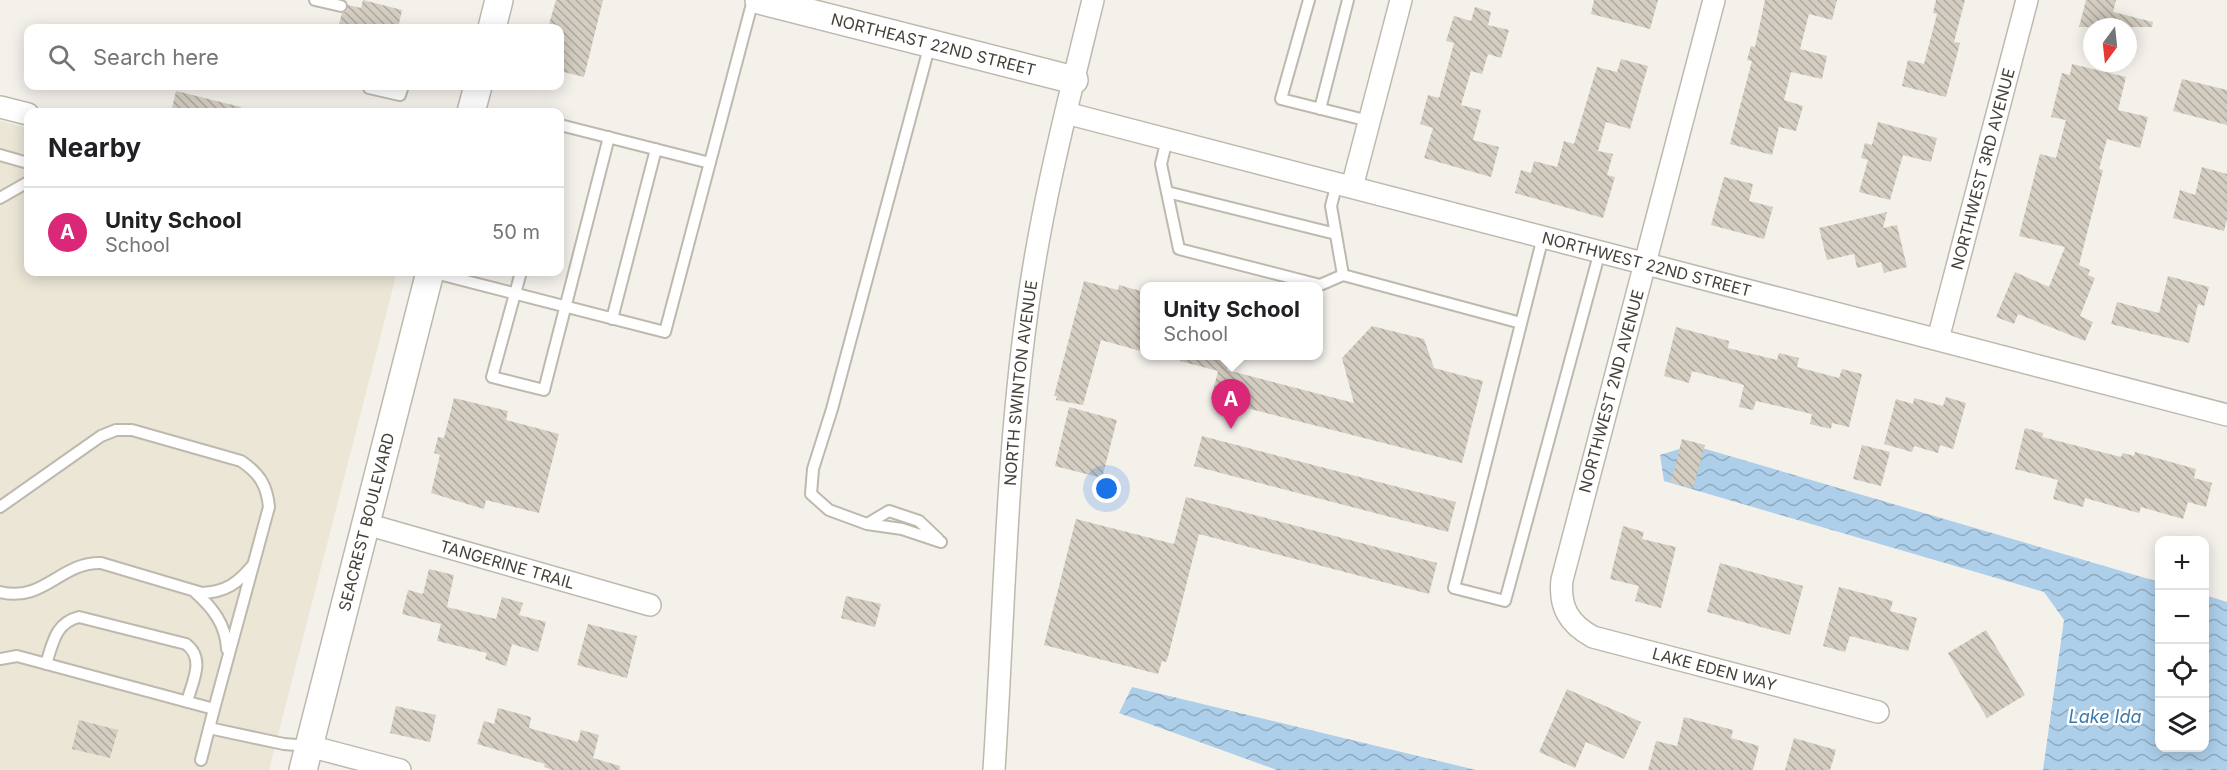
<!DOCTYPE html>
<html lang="en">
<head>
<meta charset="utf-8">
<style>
  :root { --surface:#fff; --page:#f6f6f6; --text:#202124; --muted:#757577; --line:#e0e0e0; --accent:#db2777 }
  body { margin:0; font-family:Inter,sans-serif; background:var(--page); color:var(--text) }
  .controls { position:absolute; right:18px; bottom:18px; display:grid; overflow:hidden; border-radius:12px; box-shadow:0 3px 15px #0003 }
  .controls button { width:54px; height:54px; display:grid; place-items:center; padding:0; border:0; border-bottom:2px solid var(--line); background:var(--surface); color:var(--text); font:30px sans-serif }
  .compass { position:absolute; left:2083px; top:18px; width:54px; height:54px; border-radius:50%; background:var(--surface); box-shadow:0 3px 15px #0003; rotate:195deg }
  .you { position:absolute; left:1107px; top:489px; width:21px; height:21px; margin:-15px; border:4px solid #fff; border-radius:50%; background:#1a73e8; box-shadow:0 0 0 9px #1a73e833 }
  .badge { display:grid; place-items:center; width:39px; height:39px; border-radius:50%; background:var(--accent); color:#fff; font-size:20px; font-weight:700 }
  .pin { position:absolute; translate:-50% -50px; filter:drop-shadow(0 2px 3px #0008) }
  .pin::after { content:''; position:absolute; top:32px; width:21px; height:18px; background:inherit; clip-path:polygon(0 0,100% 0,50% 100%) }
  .popup { position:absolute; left:1140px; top:282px; width:183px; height:78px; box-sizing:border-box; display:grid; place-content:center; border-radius:12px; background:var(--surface); filter:drop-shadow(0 2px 4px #0005); font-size:20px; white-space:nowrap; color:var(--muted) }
  .popup b { font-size:22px; color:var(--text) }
  .popup::after { content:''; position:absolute; left:50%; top:100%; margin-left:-12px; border:12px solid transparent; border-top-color:var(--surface) }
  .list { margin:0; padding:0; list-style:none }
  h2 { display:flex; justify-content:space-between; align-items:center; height:78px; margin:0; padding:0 24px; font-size:26px }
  h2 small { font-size:20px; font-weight:400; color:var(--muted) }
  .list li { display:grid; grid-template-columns:39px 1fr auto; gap:18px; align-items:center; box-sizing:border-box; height:90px; padding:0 24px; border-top:2px solid var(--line) }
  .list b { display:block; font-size:22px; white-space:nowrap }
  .list p { margin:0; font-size:20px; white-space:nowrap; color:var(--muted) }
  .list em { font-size:20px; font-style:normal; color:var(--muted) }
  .icon { flex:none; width:33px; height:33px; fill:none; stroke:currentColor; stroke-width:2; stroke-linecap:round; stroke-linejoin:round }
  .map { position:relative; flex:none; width:2227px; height:770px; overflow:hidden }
  .search { position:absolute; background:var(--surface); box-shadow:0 3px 15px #0003; left:24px; top:24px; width:540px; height:66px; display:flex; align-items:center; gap:15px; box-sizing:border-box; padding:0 21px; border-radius:12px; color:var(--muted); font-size:22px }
  .panel { position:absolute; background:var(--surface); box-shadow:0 3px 15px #0003; left:24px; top:108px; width:540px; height:168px; border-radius:12px }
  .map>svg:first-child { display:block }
</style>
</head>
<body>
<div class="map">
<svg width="2227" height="770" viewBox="0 0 2227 770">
  <defs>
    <pattern id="water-waves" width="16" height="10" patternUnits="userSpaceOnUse" patternTransform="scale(1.5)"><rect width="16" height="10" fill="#adcfea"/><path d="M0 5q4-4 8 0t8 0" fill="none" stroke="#8faabf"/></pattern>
    <pattern id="building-back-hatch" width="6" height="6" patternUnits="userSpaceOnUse" patternTransform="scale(1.5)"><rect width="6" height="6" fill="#d4cdc1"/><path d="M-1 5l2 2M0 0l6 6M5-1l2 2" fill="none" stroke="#aea89e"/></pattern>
  </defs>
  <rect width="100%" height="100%" fill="#f4f1eb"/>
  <path fill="#ebe6d6" d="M0 121 28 128V272H397L269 770H0Z"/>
  <path fill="url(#water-waves)" d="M1692 445 2159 582 2160 748H2204L2205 595 2227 602V770H2043L2064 620 2044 592 1664 481 1660 455Z
    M1132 687 1476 770H1277L1119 713Z"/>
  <path fill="url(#building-back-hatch)" d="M363 0 402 10 398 28H338L342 13 347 11 348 5 361 8Z
    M556 0H603L584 77 560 71V28H548Z
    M1594 0H1658L1650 29 1591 14Z
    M1765 0H1837L1832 20 1809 14 1800 49 1827 56 1822 79 1791 72 1784 100 1803 106 1796 131 1779 127 1772 155 1730 144 1752 61 1747 60 1751 46 1755 47Z
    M1936 0H1965L1954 42 1960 43 1946 97 1902 86 1908 60 1924 64 1937 14 1933 13Z
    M2086 0H2116L2113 12 2153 22 2152 27H2079Z
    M1475 7 1491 12 1488 25 1509 30 1501 58 1488 54 1482 74 1471 71 1461 105 1481 110 1473 140 1499 147 1491 177 1424 158 1433 128 1420 124 1428 95 1439 98 1454 43 1446 41 1454 16 1471 21Z
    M1621 59 1648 66 1630 129 1606 122 1598 151 1613 154 1607 175 1615 177 1603 218 1515 193 1521 170 1531 173 1534 161 1557 167 1564 141 1574 144 1597 67 1617 72Z
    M2072 64 2126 77 2118 110 2148 117 2140 148 2107 139 2099 169 2103 170 2079 265 2090 270 2088 275 2095 278 2080 316 2093 322 2085 341 2018 314 2014 324 1996 317 2015 272 2049 287 2065 247 2019 236 2040 154 2056 158 2066 120 2051 117 2062 73 2070 75Z
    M2182 79 2227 90V125L2173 111Z
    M176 91 241 107 240 112H171Z
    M1878 122 1937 138 1931 162 1903 155 1890 200 1859 192 1868 160 1861 158 1865 143 1872 145Z
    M2202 167 2227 174V219L2224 231 2173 218 2180 190 2195 195Z
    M1724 177 1753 184 1749 201 1773 207 1764 239 1711 225Z
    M1887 212 1883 228 1897 225 1907 267 1884 273 1881 262 1857 268 1854 254 1827 260 1819 228Z
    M2168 276 2209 287 2204 306 2198 304 2189 343 2111 324 2117 302 2159 313Z
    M1084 281 1118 290 1119 285 1144 292V352L1101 340 1083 405 1056 400 1057 396H1054Z
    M1372 326 1424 339 1434 368 1483 381 1462 463 1211 399 1218 371 1180 361V356H1231L1227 370 1354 403 1342 358Z
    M1676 327 1729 341 1728 348 1777 360 1779 353 1799 358 1797 367 1839 378 1842 369 1862 374 1849 427 1832 423 1831 429 1810 424 1812 414 1756 401 1753 410 1739 407 1744 385 1692 371 1689 383 1664 376Z
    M1946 397 1966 403 1953 449 1940 445 1938 453 1914 446 1912 452 1884 444 1896 399 1913 404 1914 398 1943 406Z
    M454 398 508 411 506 420 559 434 539 513 486 500 484 509 431 493 440 455 434 453 438 437 444 438Z
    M1069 407 1117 420 1102 478 1055 466Z
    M2025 428 2043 433 2042 437 2121 457 2123 453 2134 456 2135 452 2196 469 2194 478 2212 483 2206 507 2188 502 2183 519 2141 507 2139 513 2085 498 2083 507 2053 499 2058 480 2015 469Z
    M1202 436 1456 502 1448 532 1194 466Z
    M1682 439 1705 445 1693 488 1671 482Z
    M1862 445 1890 452 1881 486 1853 479Z
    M1186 497 1437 563 1429 594 1199 534 1168 657 1166 662 1162 661 1158 674 1044 645 1076 519 1174 544Z
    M1623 526 1644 532 1642 539 1676 547 1661 608 1635 601 1639 586 1610 579Z
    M1720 563 1803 586 1790 635 1707 612Z
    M429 569 454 575 447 607 496 619 502 597 523 603 519 615 546 622 538 652 512 644 506 666 485 659 487 653 437 641 441 624 402 614 408 590 423 594Z
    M1839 587 1893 601 1890 611 1917 618 1908 651 1850 636 1845 652 1823 646Z
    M846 596 881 604 875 627 841 618Z
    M588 624 637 636 627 678 577 665Z
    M1986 630 2025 695 1987 718 1948 653Z
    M1567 689 1641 722 1624 759 1586 742 1575 768 1539 752Z
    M396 706 436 715 430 742 390 733Z
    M498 708 531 717 529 728 578 742 581 730 599 735 593 758 620 766V770H553L544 767 545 764 477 744 484 721 494 724Z
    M1684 717 1733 730 1731 738 1759 746 1753 770H1648L1656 741 1677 746Z
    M79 720 118 730 110 758 72 749Z
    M1794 738 1836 750 1830 770H1785Z"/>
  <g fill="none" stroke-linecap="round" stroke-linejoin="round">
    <g stroke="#beb9ae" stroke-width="14">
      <path id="service" d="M315 0 341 6
        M1309 0 1281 99 1369 121
        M930 44 832 409 813 469 811 494 829 510 867 524 902 529 941 542
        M369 88 400 95 403 86
        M1320 109 1348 0
        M560 125 710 163
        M1167 139 1161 164 1179 249 1320 285 1343 275
        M0 155 28 163
        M1337 183 1331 206 1343 275 1521 323
        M1167 192 1336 234
        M0 198 28 182
        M1543 237 1454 588 1505 601 1600 251
        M431 272 665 332 753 0
        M521 272 492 377 544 390 609 137
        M612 319 656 149
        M0 507 101 436 116 430H132L241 461C259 473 267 485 269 507L214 709
        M867 524 889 511 919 521 938 539
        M0 592C44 603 60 562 101 563L202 593C226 592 238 583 253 565
        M195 592C213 608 226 625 227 649
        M0 659 17 656 214 709 201 760
        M46 664C53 643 55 623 79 617L186 644C206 659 192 682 187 702
        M209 728 284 744 309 746"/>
    </g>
    <g stroke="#beb9ae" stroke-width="24">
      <g id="minor">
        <path id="s1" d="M1714 0 1562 580C1559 607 1569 624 1593 637L1878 712"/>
        <path d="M0 107 28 114"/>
        <path id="s2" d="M1066 113 2227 415"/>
        <path d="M1352 187 1401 0"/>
        <path id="s3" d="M1938 339 2027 0"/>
        <path id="s4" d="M366 524 650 605"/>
        <path d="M309 746 400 770"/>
        <path id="s5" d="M994 770C1004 618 1006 463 1027 312 1041 206 1068 103 1093 0"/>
      </g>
    </g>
    <g stroke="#beb9ae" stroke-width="30">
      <g id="tertiary">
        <path id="s6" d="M759 0 1074 80"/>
        <path d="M492 28 499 0"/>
        <path d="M471 112 478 86"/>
        <path id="s7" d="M303 770 430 272"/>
      </g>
    </g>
    <use href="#service" stroke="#fff" stroke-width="10"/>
    <use href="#minor" stroke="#fff" stroke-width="21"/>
    <use href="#tertiary" stroke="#fff" stroke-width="27"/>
  </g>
  <g text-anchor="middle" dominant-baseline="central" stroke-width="5" stroke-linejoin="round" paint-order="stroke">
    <g font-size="16" fill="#474239" stroke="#fff">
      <text stroke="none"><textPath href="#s6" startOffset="180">NORTHEAST 22ND STREET</textPath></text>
      <text stroke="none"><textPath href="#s3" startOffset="176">NORTHWEST 3RD AVENUE</textPath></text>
      <text stroke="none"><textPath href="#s2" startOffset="600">NORTHWEST 22ND STREET</textPath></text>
      <text stroke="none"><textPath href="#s5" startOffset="388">NORTH SWINTON AVENUE</textPath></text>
      <text transform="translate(1611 391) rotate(-75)">NORTHWEST 2ND AVENUE</text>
      <text stroke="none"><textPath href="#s7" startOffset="256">SEACREST BOULEVARD</textPath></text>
      <text stroke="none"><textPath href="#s4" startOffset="147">TANGERINE TRAIL</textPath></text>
      <text stroke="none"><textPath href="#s1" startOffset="795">LAKE EDEN WAY</textPath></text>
    </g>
    <g font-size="18" font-style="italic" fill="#3c78a9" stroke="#fff">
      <text x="2105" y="716">Lake Ida</text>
    </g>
  </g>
</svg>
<div class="controls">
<button>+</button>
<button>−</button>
<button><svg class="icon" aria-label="locate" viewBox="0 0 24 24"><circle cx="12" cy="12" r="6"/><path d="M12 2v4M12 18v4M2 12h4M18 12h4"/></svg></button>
<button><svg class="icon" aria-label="layers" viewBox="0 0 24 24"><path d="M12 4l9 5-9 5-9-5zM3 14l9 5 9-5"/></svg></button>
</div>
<svg class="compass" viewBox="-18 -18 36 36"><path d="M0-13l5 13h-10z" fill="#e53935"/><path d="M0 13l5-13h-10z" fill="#757577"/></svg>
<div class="you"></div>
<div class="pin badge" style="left:1231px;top:429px">A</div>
<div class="popup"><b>Unity School</b>School</div>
<div class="search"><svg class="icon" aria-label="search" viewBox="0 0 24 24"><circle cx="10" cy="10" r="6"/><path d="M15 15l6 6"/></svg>Search here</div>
<section class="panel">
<h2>Nearby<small></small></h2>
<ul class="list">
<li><span class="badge">A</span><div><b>Unity School</b><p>School</p></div><em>50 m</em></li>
</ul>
</section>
</div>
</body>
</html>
